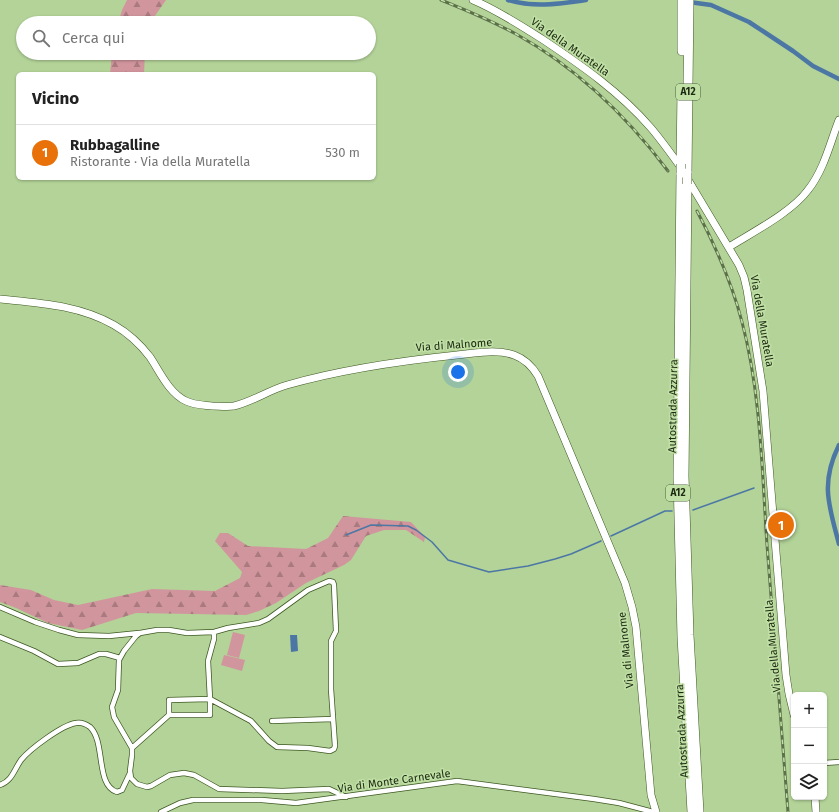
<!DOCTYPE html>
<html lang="it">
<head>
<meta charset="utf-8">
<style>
  :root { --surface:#fff; --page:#f6f6f6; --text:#222; --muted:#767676; --line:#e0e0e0; --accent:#db2777 }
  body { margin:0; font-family:"Fira Sans",sans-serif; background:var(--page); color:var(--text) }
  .controls { position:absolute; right:12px; bottom:12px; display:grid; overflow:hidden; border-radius:6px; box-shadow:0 1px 3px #0004 }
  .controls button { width:36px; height:36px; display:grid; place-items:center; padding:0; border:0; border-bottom:1px solid var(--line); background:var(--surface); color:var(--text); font:20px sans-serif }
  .you { position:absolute; left:458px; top:372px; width:14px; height:14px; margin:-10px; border:3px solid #fff; border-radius:50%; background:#1a73e8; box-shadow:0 0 0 6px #1a73e833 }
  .badge { display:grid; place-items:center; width:26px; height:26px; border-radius:50%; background:var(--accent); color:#fff; font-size:13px; font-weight:700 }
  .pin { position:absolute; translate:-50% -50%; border:2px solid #fff; box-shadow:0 1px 4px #0006 }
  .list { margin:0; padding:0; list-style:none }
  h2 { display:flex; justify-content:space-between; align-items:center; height:52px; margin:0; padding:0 16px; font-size:17px }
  h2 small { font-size:13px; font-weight:400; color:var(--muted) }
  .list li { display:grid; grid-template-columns:26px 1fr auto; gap:12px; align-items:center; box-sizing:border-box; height:56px; padding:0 16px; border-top:1px solid var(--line) }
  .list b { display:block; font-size:15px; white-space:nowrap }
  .list p { margin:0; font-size:13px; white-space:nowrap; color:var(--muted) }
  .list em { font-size:13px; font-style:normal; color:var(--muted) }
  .icon { flex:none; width:22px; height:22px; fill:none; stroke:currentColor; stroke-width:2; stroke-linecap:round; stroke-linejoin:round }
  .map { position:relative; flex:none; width:839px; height:812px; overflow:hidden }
  .search { position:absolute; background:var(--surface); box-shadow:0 1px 3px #0004; left:16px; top:16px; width:360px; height:44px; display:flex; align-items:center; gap:10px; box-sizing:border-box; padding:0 14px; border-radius:22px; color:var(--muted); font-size:15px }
  .panel { position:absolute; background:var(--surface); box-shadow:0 1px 3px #0004; left:16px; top:72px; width:360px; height:108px; border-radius:6px }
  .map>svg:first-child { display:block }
</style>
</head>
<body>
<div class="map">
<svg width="839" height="812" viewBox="0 0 839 812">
  <defs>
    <pattern id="forest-firs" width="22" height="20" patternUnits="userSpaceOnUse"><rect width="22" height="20" fill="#d1969d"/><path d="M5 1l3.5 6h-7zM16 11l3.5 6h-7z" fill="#a97a7f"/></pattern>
  </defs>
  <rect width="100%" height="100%" fill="#b3d398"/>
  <path fill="#d1969d" d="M233 632 245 635 239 658 227 655Z
    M224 655 245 660 242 671 221 665Z"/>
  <path fill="url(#forest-firs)" d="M127 0H166L150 23H118L122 10Z
    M112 53H145L144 74H110Z
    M343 516 411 522 425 537 424 542 406 530H384L366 536 351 560 344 565 306 583 276 603 259 611 246 615 136 613 82 630 48 623 16 608 0 602V585L31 590 54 600 78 605 152 589 215 591 240 578 242 572 215 541 220 533H228L248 546 306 549 328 538Z"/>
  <path fill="#4c77a5" d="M290 635H297L298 651 291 652Z"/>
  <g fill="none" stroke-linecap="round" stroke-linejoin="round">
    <path stroke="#4c77a5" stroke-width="1.5" d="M693 510 754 488
      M346 535 371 525 408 526 416 530 432 542 448 560 489 572 528 566 555 559 571 554 601 541
      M611 536 665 511H672"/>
    <path stroke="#4c77a5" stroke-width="4.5" d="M508 0C535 8 558 4 586 0
      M689 2 711 5 749 22 793 51 813 66 839 79
      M839 445C820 483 829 506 839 544"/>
    <g stroke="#3d5822" stroke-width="6">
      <path id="street" d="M0 607 35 622 59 630 78 635 109 636 139 633
        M214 632V639L208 661 210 699 251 721 269 741 277 747 308 748 330 751 334 749 335 746 331 689V641L336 631 334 585 333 582 329 581 308 590 268 619 259 623 228 628 214 632 187 633 169 630H157L140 633 136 636 124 651 119 660 118 690 112 707 114 717 132 748V755L130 771 131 778 137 784 147 787 151 786 170 775 184 773 194 775 219 789 282 791 329 789 346 797
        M0 637 34 651 58 664 78 663 99 654H106L120 658
        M210 699V715H169V700Z
        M272 721 333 719
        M132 748 169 715
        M824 763 839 762
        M0 785C12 781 14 770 21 760 30 749 62 725 76 723 81 722 86 724 90 727 106 742 95 785 117 792L122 790 130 773
        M161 812 180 803 193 800H262L296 803 457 781 594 799 619 803 653 812"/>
    </g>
    <g stroke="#3d5822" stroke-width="8">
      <path id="secondary" d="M473 0C497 10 520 25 542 39 581 65 620 92 651 128 662 141 672 155 682 169
        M687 178 739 265 744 277 747 290 763 391 786 675 789 694 794 715
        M729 247C753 232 792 212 808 190 824 170 830 143 839 120
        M0 299C39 303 79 305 114 325 128 333 140 344 150 357 160 372 169 393 186 401 194 405 204 405 212 406 219 406 227 407 234 406 252 402 269 390 287 385 343 369 399 361 457 355 473 353 498 349 514 355 525 359 532 366 538 376L625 583 632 607 636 627 651 795 656 812
        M815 797 816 812"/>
    </g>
    <g stroke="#3d5822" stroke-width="10">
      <path id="highway" d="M682 0V51
        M681 164 682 91
        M681 173 678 477 682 637 692 812
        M687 173 689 0
        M687 184 684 476 689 635 699 812"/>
    </g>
    <use href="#street" stroke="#fff" stroke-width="4.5"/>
    <use href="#secondary" stroke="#fff" stroke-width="7"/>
    <use href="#highway" stroke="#fff" stroke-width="9"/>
    <g stroke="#5c704a" stroke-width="3">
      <path id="rail" d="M441 0C466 10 492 21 516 34 577 68 626 115 668 171
        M697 211C716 247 732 283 742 322 761 394 762 472 767 545 774 634 781 723 788 812"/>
    </g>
    <use href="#rail" stroke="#c0e0a5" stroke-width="1.5" stroke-dasharray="4.5" stroke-linecap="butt"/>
    <g stroke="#3d5822" stroke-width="10" stroke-linecap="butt">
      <path id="highway-bridge" d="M681 173V164
        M687 184V173"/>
    </g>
    <use href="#highway-bridge" stroke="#fff" stroke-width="9"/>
  </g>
  <g text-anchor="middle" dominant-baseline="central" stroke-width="3" stroke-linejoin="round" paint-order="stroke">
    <g fill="#c0e0a5" stroke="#4e603e" stroke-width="1">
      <rect x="676" y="84" width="24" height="16" rx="3"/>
      <rect x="666" y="485" width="24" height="16" rx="3"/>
    </g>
    <g font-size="10" font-weight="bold" fill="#1d2912">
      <text x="688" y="92">A12</text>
      <text x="678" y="493">A12</text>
    </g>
    <g font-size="11" fill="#1d2912" stroke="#c0e0a5">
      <text transform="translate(570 47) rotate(35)">Via della Muratella</text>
      <text transform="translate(762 321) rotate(80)">Via della Muratella</text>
      <text transform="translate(454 345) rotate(-4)">Via di Malnome</text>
      <text transform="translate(673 406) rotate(-89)">Autostrada Azzurra</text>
      <text transform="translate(773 646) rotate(-95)">Via della Muratella</text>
      <text transform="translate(626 650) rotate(-96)">Via di Malnome</text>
      <text transform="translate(682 731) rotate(-93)">Autostrada Azzurra</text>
      <text transform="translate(394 781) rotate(-8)">Via di Monte Carnevale</text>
    </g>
  </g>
</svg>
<div class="controls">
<button>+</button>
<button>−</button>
<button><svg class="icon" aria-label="layers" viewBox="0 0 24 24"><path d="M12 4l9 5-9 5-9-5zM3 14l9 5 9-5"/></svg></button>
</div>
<div class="you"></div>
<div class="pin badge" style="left:781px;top:525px;background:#e8710a">1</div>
<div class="search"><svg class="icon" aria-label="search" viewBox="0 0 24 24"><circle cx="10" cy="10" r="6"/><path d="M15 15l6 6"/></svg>Cerca qui</div>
<section class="panel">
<h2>Vicino<small></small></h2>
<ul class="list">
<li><span class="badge" style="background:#e8710a">1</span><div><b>Rubbagalline</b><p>Ristorante · Via della Muratella</p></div><em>530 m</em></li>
</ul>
</section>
</div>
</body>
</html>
